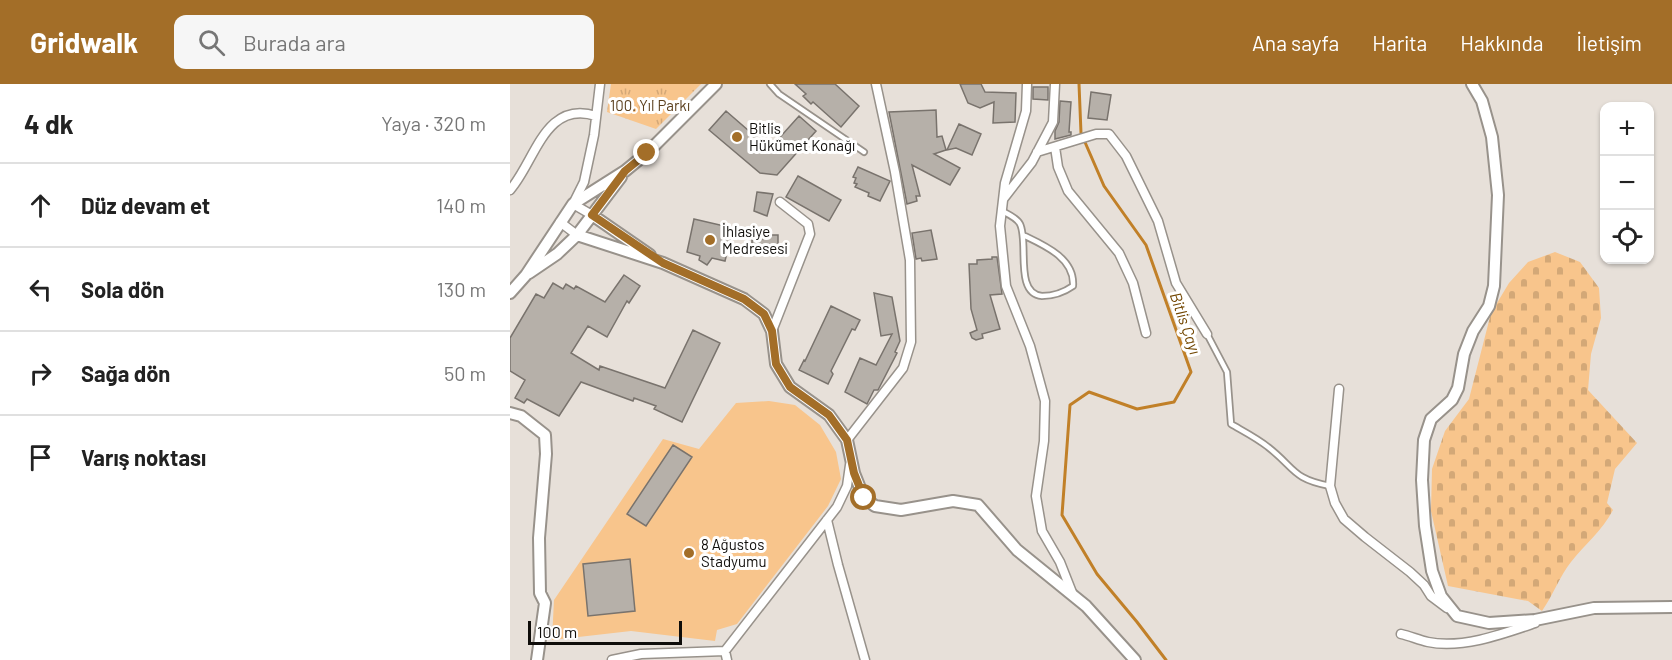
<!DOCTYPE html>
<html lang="tr">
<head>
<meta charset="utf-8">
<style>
  :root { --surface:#fff; --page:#f6f6f6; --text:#222; --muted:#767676; --line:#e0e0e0; --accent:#a36e28 }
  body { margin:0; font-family:Barlow,sans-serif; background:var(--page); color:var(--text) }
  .controls { position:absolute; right:18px; top:18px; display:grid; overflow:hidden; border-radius:12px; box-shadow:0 2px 4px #0004 }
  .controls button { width:54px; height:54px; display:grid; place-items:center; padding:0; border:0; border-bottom:2px solid var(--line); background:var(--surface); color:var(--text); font:30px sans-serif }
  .scale { position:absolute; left:18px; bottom:15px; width:154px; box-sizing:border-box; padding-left:6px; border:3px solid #0f0d0a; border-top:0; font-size:16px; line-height:21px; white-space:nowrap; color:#0f0d0a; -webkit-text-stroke:4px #fff; paint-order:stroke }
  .stop { position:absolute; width:18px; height:18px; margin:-14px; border:4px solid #a36e28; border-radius:50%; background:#fff }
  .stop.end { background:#a36e28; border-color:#fff; box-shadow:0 2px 6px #0008 }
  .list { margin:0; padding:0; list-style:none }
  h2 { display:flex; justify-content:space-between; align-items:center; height:78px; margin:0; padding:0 24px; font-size:26px }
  h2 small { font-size:20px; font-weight:400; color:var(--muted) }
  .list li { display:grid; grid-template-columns:39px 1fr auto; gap:18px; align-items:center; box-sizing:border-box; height:84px; padding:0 24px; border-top:2px solid var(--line) }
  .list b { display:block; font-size:22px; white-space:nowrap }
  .list em { font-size:20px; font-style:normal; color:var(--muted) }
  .icon { flex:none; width:33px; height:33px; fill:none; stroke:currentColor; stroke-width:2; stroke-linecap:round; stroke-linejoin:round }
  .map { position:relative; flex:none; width:1162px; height:576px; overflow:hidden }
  header { display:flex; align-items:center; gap:36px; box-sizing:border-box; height:84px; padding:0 30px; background:var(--accent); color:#fff }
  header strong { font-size:28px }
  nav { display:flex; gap:33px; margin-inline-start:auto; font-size:21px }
  .search { width:420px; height:54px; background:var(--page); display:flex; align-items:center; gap:15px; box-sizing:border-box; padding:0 21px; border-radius:12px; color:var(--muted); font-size:22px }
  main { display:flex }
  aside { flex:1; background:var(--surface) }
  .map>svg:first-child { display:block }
</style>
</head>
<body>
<header>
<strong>Gridwalk</strong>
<div class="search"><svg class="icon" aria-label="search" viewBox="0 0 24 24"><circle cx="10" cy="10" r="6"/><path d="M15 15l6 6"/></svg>Burada ara</div>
<nav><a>Ana sayfa</a><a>Harita</a><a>Hakkında</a><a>İletişim</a></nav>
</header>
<main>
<aside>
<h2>4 dk<small>Yaya · 320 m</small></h2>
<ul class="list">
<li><svg class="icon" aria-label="ahead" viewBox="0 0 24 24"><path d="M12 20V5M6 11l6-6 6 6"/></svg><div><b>Düz devam et</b></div><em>140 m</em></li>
<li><svg class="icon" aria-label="left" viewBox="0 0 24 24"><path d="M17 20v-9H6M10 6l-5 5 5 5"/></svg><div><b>Sola dön</b></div><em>130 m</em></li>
<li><svg class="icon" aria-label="right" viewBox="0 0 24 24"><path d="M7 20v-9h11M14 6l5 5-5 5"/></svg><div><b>Sağa dön</b></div><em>50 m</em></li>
<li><svg class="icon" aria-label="arrive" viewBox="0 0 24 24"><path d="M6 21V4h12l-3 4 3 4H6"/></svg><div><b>Varış noktası</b></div></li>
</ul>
</aside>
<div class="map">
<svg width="1162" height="576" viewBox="0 0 1162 576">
  <defs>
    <pattern id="cemetery-stones" width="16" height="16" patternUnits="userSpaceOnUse" patternTransform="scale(1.5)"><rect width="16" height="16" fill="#f8c58c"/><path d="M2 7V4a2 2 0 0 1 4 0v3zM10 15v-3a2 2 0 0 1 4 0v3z" fill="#d3a877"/></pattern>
    <pattern id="park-tufts" width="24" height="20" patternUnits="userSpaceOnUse" patternTransform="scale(1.5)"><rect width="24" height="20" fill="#f8c58c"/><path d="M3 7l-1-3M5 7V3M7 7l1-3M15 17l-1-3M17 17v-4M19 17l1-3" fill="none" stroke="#d3a877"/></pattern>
  </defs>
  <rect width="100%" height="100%" fill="#e7e0d9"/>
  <path fill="url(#cemetery-stones)" d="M1045 168 1070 178 1089 204 1091 234 1081 270 1078 306 1127 359 1105 385 1097 419 1103 426C1092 447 1075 460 1061 478 1051 490 1042 513 1032 527L1018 517 938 502 921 427 922 385 935 347 959 315 981 229 999 199 1018 178Z"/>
  <path fill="url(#park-tufts)" d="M101 0H191L146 45 97 28Z"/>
  <path fill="#f8c58c" d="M259 317 285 321 310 341 326 368 331 395 318 422 227 540 207 546 205 557 121 547 42 556 44 516 153 355 189 365 226 319Z"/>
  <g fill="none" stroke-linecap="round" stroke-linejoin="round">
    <path stroke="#c18028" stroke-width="3" d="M569 0 571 49 594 102 636 161 681 288 664 318 627 325 579 308 560 321 552 431 587 490 627 538 656 576"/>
  </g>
  <path fill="#b6b0a9" stroke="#79736d" stroke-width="1.5" d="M285 0H325L349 22 331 43 303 18 301 20 293 12 296 10Z
    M450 0H471L475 8 506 9 505 38 483 39 484 18 470 24 458 19Z
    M523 3H538V16L523 15Z
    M581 8 601 11 597 36 578 34Z
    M550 17 561 18 559 48H561V51L545 55V47L549 38Z
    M426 26 427 53 432 52 436 66 424 70 450 84 440 101 402 81 410 112H406L407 117 397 120 379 28Z
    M216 27 254 60 263 61 289 32 306 47 267 91 250 89 199 46Z
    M449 40 471 50 462 71 446 64 437 66Z
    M348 83 380 97 370 117 358 112 359 109 345 103 347 100 344 99 346 94 343 93Z
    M288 92 331 116 319 137 276 113Z
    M247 108 263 110 257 132 244 127Z
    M184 135 223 144 215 177 202 174 197 181 189 176 190 172 177 168Z
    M421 146 427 175 412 177 411 174 406 175 402 149Z
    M255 151H268V161L272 163H268V167H252V163L242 162V153H252L253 155Z
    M482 173H487L492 210 480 211 490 245 472 250 473 254 466 256 462 254 460 249 467 246 461 225 459 180H467V176L482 175Z
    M114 191 130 202 119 219 117 217 97 253 78 242 61 269 89 286 90 282 155 304 183 246 210 259 172 338 144 325 146 322 124 314 123 317 71 298 49 332 17 315 14 319 5 314 15 296 0 287V254L26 210 34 214 43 199 53 205 56 200 64 205 66 202 95 218Z
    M364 209 382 213 390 257 385 268 387 269 368 306H364L357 320 335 308 350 274 366 281 382 250 371 252Z
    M321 222 350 236 345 246 342 245 321 287 323 290 318 300 289 286 294 276 295 277Z
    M163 361 182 373 136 442 117 430Z
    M120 475 125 527 78 532 73 480Z"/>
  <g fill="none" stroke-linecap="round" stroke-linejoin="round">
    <g stroke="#98928b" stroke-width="8">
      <path id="service" d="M260 0 269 10 354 68
        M492 127C498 130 507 134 510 140 519 158 504 210 532 212 544 212 553 209 563 202 565 175 536 162 515 152
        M697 250 717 288 721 340C733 347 747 354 758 363 785 384 782 395 820 402"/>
    </g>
    <g stroke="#98928b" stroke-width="11">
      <path id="minor" d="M517 0 516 27 495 99 490 142 496 202 520 262 535 317 534 357 526 412 532 447 550 478 563 511
        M545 63 548 83 558 107 609 169 623 199 636 249
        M527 68 586 50H599L616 72 648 137 666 199 697 250
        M0 106C25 78 35 15 86 32
        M494 114 522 78 543 38 545 0
        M82 131 63 120 74 98 84 51 90 0
        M50 138 67 151
        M262 247 300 150 298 140 270 118
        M829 305 820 402 825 419 834 435 855 453 900 488 914 501 921 512 937 524
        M337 356 393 284 401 258 400 176 385 88 366 0
        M317 436 328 481 355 576
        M891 550C900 552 909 556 918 558 952 565 993 550 1025 539
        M102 576 131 570 215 567
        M217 576 215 567 327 423 337 402 340 381"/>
    </g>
    <g stroke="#98928b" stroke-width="14">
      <path id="tertiary" d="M962 0 972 17 982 53 988 111 984 202 979 222 963 247 954 270 948 304 942 316 921 335 914 356 912 396 915 442 922 487 931 512 947 532 979 539 1025 536 1084 524 1162 523
        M82 131 140 171
        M67 151 153 179 234 215 254 230 262 247 266 280 280 303 319 331 337 356 344 389 354 414 365 422 391 426 443 417 468 421 507 466 576 522 625 576
        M19 189 47 170 67 151 111 93
        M0 209 16 191 63 120 115 87 137 69 206 0
        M0 329 11 332 35 351 36 370 29 454 30 509 35 519 27 576"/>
    </g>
    <use href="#service" stroke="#fff" stroke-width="4.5"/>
    <use href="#minor" stroke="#fff" stroke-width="8"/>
    <use href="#tertiary" stroke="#fff" stroke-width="10"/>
  </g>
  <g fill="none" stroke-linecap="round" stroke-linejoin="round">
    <path stroke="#a36e28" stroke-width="8" d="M137 69 115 87 82 131 153 179 234 215 254 230 262 247 266 280 280 303 319 331 337 356 344 389 354 414"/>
  </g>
  <g fill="#a36e28" stroke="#fff" stroke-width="2">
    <circle cx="227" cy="53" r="6"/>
    <circle cx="200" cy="156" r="6"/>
    <circle cx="179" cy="469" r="6"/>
  </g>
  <g text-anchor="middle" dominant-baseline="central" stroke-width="6" stroke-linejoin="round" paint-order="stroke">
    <g font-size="15" fill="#5b3f1d" stroke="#fff">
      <text x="140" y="21">100. Yıl Parkı</text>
    </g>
    <g font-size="15" fill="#0f0d0a" stroke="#fff" text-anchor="start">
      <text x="239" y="44">Bitlis<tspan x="239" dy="17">Hükümet Konağı</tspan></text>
      <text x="212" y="147">İhlasiye<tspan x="212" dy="17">Medresesi</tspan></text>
      <text x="191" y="460">8 Ağustos<tspan x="191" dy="17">Stadyumu</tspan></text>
    </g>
    <g font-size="16" font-style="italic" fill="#724601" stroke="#fff">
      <text transform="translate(676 239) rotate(71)">Bitlis Çayı</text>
    </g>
  </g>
</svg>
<div class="controls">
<button>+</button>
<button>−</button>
<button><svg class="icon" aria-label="locate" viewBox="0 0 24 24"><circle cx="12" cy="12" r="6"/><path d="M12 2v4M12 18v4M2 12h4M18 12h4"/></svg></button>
</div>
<div class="scale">100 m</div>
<div class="stop" style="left:354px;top:414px"></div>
<div class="stop end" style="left:137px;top:69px"></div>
</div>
</main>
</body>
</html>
